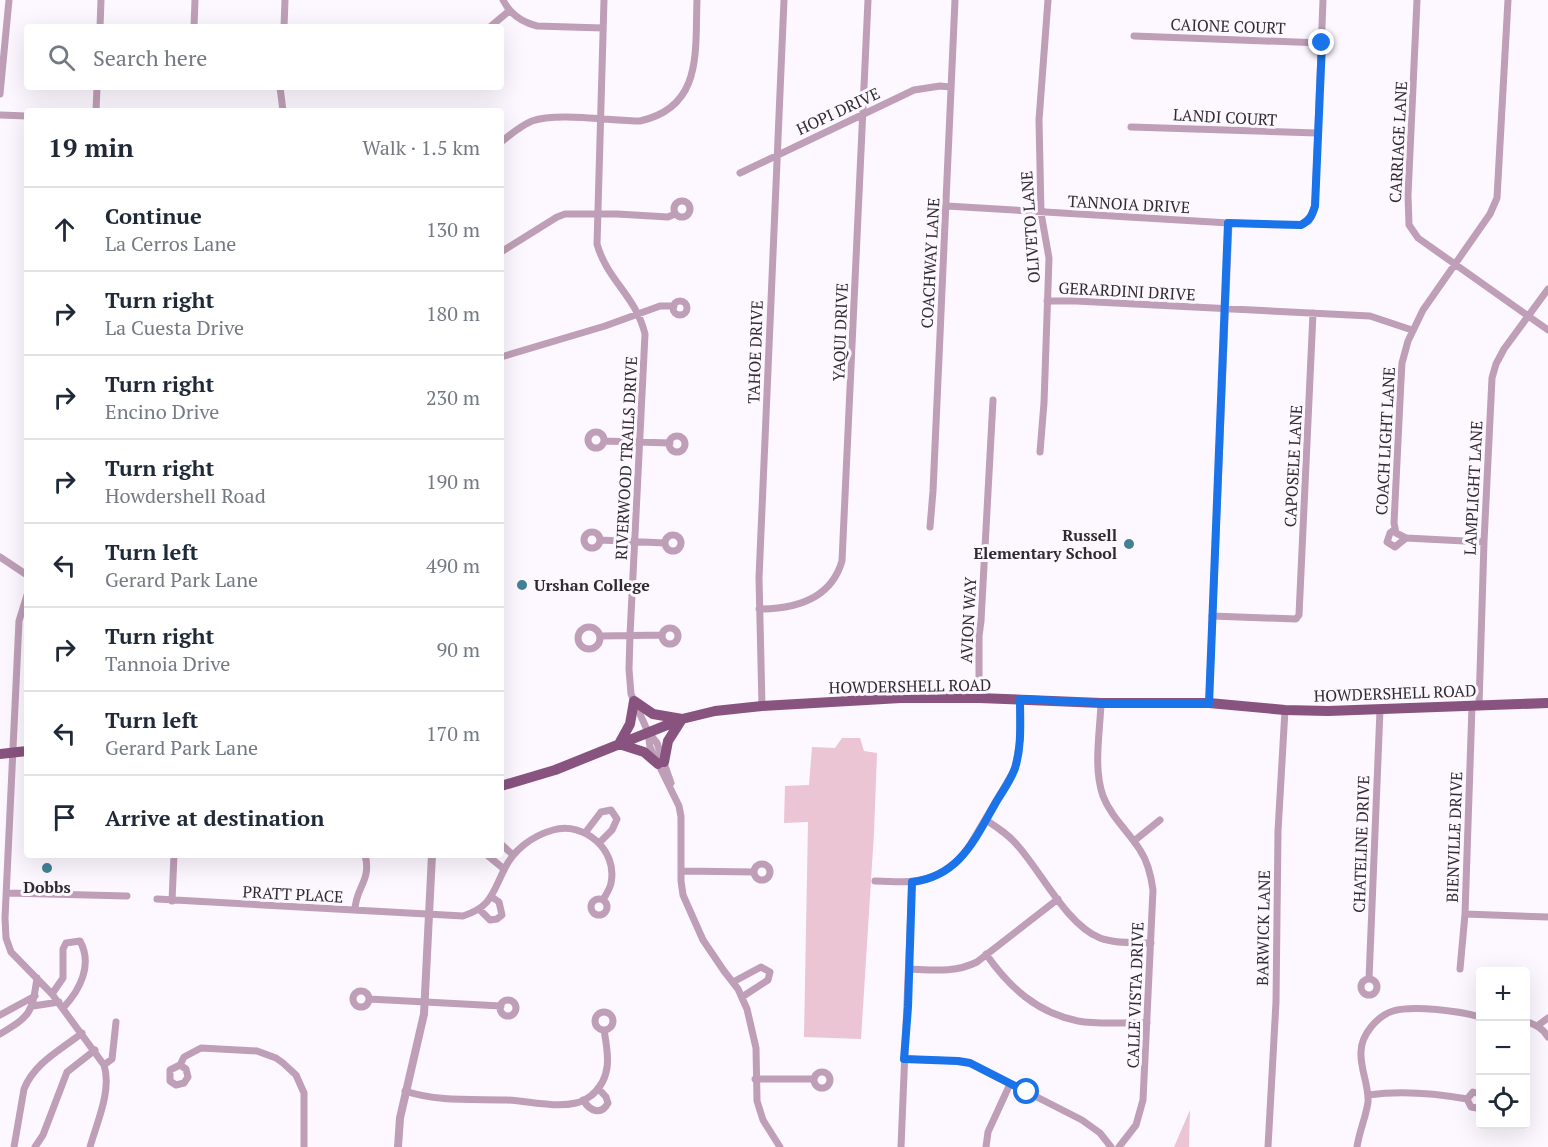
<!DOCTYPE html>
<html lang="en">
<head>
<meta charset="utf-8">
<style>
  :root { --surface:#fff; --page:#f2f2f3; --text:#1f2937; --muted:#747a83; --line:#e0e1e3 }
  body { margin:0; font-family:"PT Serif",serif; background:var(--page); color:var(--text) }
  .controls { position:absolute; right:18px; bottom:18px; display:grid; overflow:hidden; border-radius:6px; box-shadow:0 6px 24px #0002 }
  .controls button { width:54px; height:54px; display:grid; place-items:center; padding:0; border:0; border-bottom:2px solid var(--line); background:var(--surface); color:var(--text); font:30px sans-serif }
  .stop { position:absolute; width:18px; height:18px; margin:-14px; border:4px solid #1a73e8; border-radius:50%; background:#fff }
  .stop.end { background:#1a73e8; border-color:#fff; box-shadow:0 2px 6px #0008 }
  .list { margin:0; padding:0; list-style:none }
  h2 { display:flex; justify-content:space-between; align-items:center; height:78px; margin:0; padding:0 24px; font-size:26px }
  h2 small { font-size:20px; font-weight:400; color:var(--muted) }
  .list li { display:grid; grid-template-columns:39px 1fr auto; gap:18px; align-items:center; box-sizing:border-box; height:84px; padding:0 24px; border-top:2px solid var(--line) }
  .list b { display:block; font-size:22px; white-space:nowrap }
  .list p { margin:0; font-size:20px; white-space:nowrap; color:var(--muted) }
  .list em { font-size:20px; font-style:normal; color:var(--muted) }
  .icon { flex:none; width:33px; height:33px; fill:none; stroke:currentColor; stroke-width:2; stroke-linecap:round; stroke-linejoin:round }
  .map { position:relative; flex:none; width:1548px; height:1147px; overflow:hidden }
  .search { position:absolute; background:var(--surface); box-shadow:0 6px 24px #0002; left:24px; top:24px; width:480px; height:66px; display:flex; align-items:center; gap:15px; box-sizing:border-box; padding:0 21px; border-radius:6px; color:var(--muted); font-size:22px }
  .panel { position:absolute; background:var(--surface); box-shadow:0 6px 24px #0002; left:24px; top:108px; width:480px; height:750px; border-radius:6px }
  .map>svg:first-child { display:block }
</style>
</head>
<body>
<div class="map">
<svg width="1548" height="1147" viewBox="0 0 1548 1147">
  <rect width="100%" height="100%" fill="#fdf7ff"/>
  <path fill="#ebc5d4" d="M842 738H860L864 751 877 753 874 833 861 1039 804 1037 808 822 784 823 785 786 809 785 812 747 835 748Z
    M1190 1110 1189 1147H1174Z"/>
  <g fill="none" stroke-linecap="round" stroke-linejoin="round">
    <path stroke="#be9fb7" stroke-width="7" d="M503 0C510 14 521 22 537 26L603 28
      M604 0 597 244C607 280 636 296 645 334L630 635 629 669 631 694 648 732 650 747 679 806 681 817V881L683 895 703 940 724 971 738 989 747 1009 756 1048 757 1101 763 1120 780 1147
      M1417 0 1408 195 1409 225 1418 238 1548 330
      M100 27 101 0
      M194 27 195 0
      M284 27 285 0
      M490 27 509 11
      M1134 36 1322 43
      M280 87 283 111
      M0 94 9 0
      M96 111 97 87
      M0 115 27 116
      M1131 127 1317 133
      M501 142C510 135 520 126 532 121 557 112 611 121 640 121 703 107 695 52 697 0
      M740 173 914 90 940 86 950 87
      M674 209a8 8 0 1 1 16 0a8 8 0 1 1-16 0Z
      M947 206 1229 223 1301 225 1309 221 1315 206 1323 0
      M501 252 557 217 565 214H617L668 217 675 214
      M1047 301H1076L1370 316 1412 330
      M673 308a7 7 0 1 1 14 0a7 7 0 1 1-14 0Z
      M501 357 605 326 660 306H674
      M588 440a8 8 0 1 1 16 0a8 8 0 1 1-16 0Z
      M669 444a8 8 0 1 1 16 0a8 8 0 1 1-16 0Z
      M604 441 670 443
      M1040 452 1044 403 1049 258 1041 213 1039 120 1048 0
      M930 527 933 491 955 0
      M1395 529 1390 533 1387 542 1395 547 1406 538
      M584 540a8 8 0 1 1 16 0a8 8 0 1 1-16 0Z
      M665 543a8 8 0 1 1 16 0a8 8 0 1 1-16 0Z
      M600 540 665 543
      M1484 542 1406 538 1396 533 1394 523 1401 380 1402 363 1408 341 1423 310 1490 214 1497 198 1508 0
      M0 557 27 575
      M27 595 19 621 5 918 6 938 11 952 52 994 104 1065C112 1090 97 1122 90 1147
      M759 609C796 609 831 599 842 561L868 0
      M1212 616 1296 619 1299 615 1313 313
      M578 638a11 11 0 1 1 22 0a11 11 0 1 1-22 0Z
      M662 636a8 8 0 1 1 16 0a8 8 0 1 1-16 0Z
      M600 636 662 635
      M979 698V636L981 621 993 400
      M1101 703C1100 732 1093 768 1103 796 1111 817 1128 831 1140 850 1148 862 1151 875 1153 890L1143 1100 1136 1125 1119 1147
      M1209 703 1229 223
      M1479 705 1484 542 1492 378 1496 364 1504 349 1548 289
      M762 706 759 578 784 0
      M649 733 657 743 671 783
      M986 820C998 828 1009 835 1018 846 1042 873 1067 925 1100 938 1116 944 1135 942 1151 943
      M585 833 601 812 611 810 617 819 612 830 599 843
      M1134 841 1160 820
      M501 844 513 855
      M487 855 504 869
      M754 872a8 8 0 1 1 16 0a8 8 0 1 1-16 0Z
      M681 871 754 872
      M875 881C915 883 939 884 967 850L1015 769 1020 740V699
      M7 893 127 896
      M591 907a8 8 0 1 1 16 0a8 8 0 1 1-16 0Z
      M157 899 463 916C491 907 492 894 504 870 513 850 532 836 553 830 584 821 618 850 611 883 610 889 606 894 603 900
      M172 901 174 855
      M479 909 490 920 497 919 502 915 499 902 492 897
      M355 910C355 888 372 881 365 855
      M1465 914 1548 917
      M986 954C1009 987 1037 1013 1078 1021 1100 1025 1125 1022 1147 1023
      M909 969C933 970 955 973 977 962L1058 899
      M1460 969 1465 914 1472 706
      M1369 979 1380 710
      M1361 987a8 8 0 1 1 16 0a8 8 0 1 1-16 0Z
      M733 982 761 967 770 972 768 980 742 997
      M353 999a8 8 0 1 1 16 0a8 8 0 1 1-16 0Z
      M52 994 63 978V949L66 943 80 941C93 965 80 990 63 1008
      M369 999 501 1006
      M500 1008a8 8 0 1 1 16 0a8 8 0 1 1-16 0Z
      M33 1006 59 1002
      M595 1021a9 9 0 1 1 18 0a9 9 0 1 1-18 0Z
      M0 1015 35 996
      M1526 1021C1535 1025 1543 1028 1548 1037
      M1537 1026 1548 1018
      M0 1034C30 1016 32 1014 37 978
      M905 1059 958 1061 970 1063 1082 1120 1100 1133 1111 1147
      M104 1065 112 1059 116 1022
      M180 1065 186 1069 188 1077 184 1083 176 1085 170 1081V1070L180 1065 184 1057 201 1048 257 1051 276 1058 283 1063 296 1075 304 1093V1147
      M814 1080a8 8 0 1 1 16 0a8 8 0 1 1-16 0Z
      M755 1079H814
      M405 1091C438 1102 473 1099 506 1100 529 1101 554 1108 576 1103 581 1102 588 1098 592 1095 613 1077 608 1053 604 1030
      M1480 1094 1473 1092 1467 1099 1471 1107 1477 1108 1480 1106
      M1368 1095C1402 1090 1434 1093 1467 1099
      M583 1100C590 1111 601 1116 608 1103L606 1097 598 1088
      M14 1147 24 1089C35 1062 61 1050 82 1033
      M35 1147 43 1135 67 1072 95 1050
      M901 1147 912 882
      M986 1147 988 1132 1010 1084
      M1268 1147 1276 1002 1278 831 1285 710
      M1357 1147C1359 1132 1366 1117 1368 1102 1369 1085 1360 1069 1361 1052 1361 1035 1377 1016 1393 1011 1413 1005 1460 1011 1480 1017"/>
    <path stroke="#be9fb7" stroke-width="8" d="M398 1147 400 1118 424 1014 432 855"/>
    <path stroke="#88537f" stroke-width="10" d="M634 701 653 714 682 719
      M619 744 630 724 634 701
      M619 744 644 752 658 764
      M0 754 27 751
      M664 762 668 741 682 719
      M501 786 555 770 682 719 715 711 762 706 901 698H979L1101 703H1209L1285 710 1328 711 1548 703"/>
  </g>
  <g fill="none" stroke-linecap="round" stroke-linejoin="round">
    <path stroke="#1a73e8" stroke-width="8" d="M1027 1092 970 1063 958 1061 904 1059 908 1007 912 882C959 876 974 841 995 804 1002 792 1011 780 1015 768 1022 746 1020 721 1020 699L1101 703 1209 704 1228 223 1301 225C1310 220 1312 216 1315 206L1322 43"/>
  </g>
  <g fill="#438096" stroke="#fdf7ff" stroke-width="2">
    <circle cx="1129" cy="544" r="6"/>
    <circle cx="522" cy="585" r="6"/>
    <circle cx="47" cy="868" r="6"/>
  </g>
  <g text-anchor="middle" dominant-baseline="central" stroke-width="6" stroke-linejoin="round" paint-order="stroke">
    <g font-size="16" fill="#2f2c31" stroke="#fdf7ff">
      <text transform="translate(1228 26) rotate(2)">CAIONE COURT</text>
      <text transform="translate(838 111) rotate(-25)">HOPI DRIVE</text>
      <text transform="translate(1225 117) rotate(3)">LANDI COURT</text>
      <text transform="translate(1398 142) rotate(-87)">CARRIAGE LANE</text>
      <text transform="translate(1129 204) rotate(3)">TANNOIA DRIVE</text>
      <text transform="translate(1030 227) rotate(-94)">OLIVETO LANE</text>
      <text transform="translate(930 263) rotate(-87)">COACHWAY LANE</text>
      <text transform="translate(1127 291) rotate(3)">GERARDINI DRIVE</text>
      <text transform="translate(840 332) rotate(-88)">YAQUI DRIVE</text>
      <text transform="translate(755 352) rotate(-88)">TAHOE DRIVE</text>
      <text transform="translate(1385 441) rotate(-87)">COACH LIGHT LANE</text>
      <text transform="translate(626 458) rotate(-87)">RIVERWOOD TRAILS DRIVE</text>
      <text transform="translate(1293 466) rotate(-87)">CAPOSELE LANE</text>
      <text transform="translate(1473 488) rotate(-87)">LAMPLIGHT LANE</text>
      <text transform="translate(968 620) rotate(-87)">AVION WAY</text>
      <text transform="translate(910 686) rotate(-1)">HOWDERSHELL ROAD</text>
      <text transform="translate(1395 693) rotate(-2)">HOWDERSHELL ROAD</text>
      <text transform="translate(1454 837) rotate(-88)">BIENVILLE DRIVE</text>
      <text transform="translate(1361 844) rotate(-88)">CHATELINE DRIVE</text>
      <text transform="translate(293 894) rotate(3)">PRATT PLACE</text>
      <text transform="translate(1263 928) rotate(-89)">BARWICK LANE</text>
      <text transform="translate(1135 995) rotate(-88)">CALLE VISTA DRIVE</text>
    </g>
    <g font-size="16" font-weight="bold" fill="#2f2c31" stroke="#fdf7ff" text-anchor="end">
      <text x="1117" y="535">Russell<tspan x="1117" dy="18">Elementary School</tspan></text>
      <text x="534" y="585" text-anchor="start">Urshan College</text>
      <text x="47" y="887" text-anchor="middle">Dobbs</text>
    </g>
  </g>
</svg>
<div class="controls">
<button>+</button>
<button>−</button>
<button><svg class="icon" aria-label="locate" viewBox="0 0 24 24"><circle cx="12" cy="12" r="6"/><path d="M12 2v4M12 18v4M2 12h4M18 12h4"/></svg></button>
</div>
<div class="stop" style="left:1027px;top:1092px"></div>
<div class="stop end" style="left:1322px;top:43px"></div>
<div class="search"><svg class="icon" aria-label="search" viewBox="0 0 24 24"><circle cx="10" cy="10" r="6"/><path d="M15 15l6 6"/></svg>Search here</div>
<section class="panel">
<h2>19 min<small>Walk · 1.5 km</small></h2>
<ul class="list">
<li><svg class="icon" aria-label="ahead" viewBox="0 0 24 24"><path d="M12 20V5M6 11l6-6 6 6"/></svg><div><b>Continue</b><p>La Cerros Lane</p></div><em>130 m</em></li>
<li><svg class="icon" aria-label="right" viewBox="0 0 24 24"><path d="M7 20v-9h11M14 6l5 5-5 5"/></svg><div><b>Turn right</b><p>La Cuesta Drive</p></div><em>180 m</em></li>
<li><svg class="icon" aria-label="right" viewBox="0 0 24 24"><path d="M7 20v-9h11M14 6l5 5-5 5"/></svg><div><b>Turn right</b><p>Encino Drive</p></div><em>230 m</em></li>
<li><svg class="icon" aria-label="right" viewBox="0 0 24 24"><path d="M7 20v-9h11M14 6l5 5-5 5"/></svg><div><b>Turn right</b><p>Howdershell Road</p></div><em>190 m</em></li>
<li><svg class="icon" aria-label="left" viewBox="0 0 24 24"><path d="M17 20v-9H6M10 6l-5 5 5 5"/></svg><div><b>Turn left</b><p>Gerard Park Lane</p></div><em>490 m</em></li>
<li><svg class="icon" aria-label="right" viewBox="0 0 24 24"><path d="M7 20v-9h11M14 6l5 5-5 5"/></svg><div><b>Turn right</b><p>Tannoia Drive</p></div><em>90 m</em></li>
<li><svg class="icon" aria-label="left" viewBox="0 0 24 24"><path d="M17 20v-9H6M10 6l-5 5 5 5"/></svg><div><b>Turn left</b><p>Gerard Park Lane</p></div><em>170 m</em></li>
<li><svg class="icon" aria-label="arrive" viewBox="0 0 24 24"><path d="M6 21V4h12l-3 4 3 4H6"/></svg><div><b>Arrive at destination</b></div></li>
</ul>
</section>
</div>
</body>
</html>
